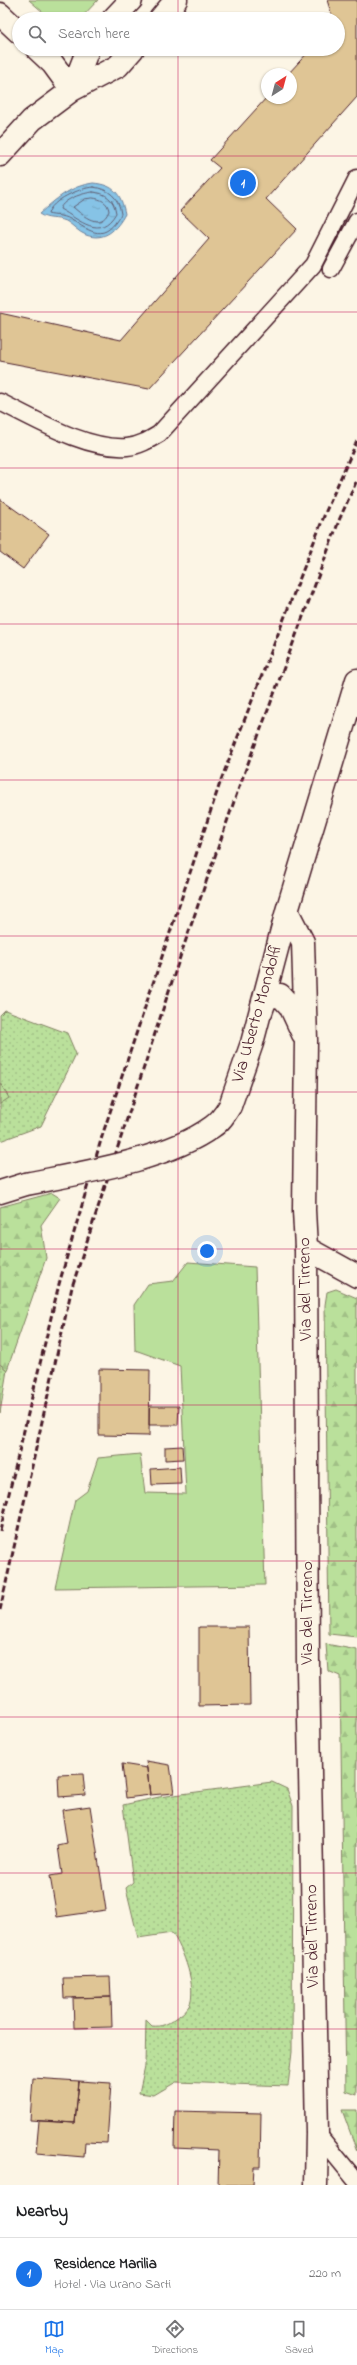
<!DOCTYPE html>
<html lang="en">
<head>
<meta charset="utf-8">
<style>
  :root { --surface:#fff; --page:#f2f2f2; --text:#202124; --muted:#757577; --line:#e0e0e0; --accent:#1a73e8 }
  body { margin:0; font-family:"Indie Flower",sans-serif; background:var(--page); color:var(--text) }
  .compass { position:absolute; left:261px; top:68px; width:36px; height:36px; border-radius:50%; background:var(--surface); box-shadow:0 1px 3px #0004; rotate:36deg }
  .you { position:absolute; left:207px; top:1251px; width:14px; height:14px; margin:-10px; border:3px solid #fff; border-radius:50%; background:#1a73e8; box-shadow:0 0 0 6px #1a73e833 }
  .badge { display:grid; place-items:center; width:26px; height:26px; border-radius:50%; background:var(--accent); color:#fff; font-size:13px; font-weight:700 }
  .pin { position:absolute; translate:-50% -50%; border:2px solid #fff; box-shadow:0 1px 4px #0006 }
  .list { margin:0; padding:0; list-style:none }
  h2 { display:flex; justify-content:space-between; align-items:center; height:52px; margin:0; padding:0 16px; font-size:17px }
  h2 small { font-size:13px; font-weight:400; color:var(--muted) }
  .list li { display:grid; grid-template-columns:26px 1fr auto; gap:12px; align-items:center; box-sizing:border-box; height:72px; padding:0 16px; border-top:1px solid var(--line) }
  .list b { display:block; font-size:15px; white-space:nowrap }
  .list p { margin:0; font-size:13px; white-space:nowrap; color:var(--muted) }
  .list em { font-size:13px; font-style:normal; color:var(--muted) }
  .icon { flex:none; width:22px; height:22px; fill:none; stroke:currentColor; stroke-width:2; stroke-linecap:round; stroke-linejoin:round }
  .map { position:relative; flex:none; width:357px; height:2185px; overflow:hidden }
  .search { position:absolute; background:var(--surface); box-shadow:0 1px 3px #0004; left:12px; right:12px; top:12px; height:44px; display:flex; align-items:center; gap:10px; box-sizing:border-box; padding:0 14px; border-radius:22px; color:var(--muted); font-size:15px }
  .sheet { height:124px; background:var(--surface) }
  nav { display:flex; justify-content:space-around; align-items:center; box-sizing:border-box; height:56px; border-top:1px solid var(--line); background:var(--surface); font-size:11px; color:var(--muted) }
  nav a { display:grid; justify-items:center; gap:2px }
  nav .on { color:var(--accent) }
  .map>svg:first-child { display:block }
</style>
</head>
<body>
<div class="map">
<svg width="357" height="2185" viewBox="0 0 357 2185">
  <defs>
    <pattern id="grass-dots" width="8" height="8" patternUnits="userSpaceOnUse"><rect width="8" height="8" fill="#bae09b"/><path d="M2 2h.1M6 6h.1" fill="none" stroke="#a1c086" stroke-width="1.8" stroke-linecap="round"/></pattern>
    <pattern id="forest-firs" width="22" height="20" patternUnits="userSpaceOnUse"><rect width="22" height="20" fill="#bae09b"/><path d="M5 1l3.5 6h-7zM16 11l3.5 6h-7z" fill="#a1c086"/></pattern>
    <pattern id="water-ripples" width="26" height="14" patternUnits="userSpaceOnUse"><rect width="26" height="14" fill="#86c3e6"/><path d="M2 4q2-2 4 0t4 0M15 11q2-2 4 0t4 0" fill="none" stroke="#75a7c5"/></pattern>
  </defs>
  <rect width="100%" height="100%" fill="#fcf5e5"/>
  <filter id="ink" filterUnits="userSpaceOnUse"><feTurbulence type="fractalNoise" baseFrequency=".025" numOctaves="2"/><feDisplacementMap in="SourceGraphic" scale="8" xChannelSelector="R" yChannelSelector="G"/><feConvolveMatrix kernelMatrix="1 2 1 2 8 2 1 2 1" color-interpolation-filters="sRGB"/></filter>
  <g filter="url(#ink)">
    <path fill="url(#grass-dots)" stroke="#828063" d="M5 1010 67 1033 76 1054 41 1126 0 1141V1015Z
      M0 1364 7 1370 0 1413Z
      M272 1782 287 1789 293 1806 292 2052 288 2086 176 2082 154 2095 139 2093 145 2066 146 2020 152 2026C162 2027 167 2024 175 2019 180 2015 185 2012 189 2006 198 1988 183 1949 172 1933L138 1938 126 1888 133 1882 123 1805 159 1797Z"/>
    <path fill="url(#forest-firs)" stroke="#828063" d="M52 1193 60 1198 41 1225 46 1258 7 1370 0 1364V1207Z
      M336 1289 357 1298V1637L329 1634 325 1305 327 1292Z
      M326 1644 357 1650V2095L346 2091 340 1676 328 1671Z
      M342 2110H357V2151Z"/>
    <path fill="#bae09b" stroke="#828063" d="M29 0H98L80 19H51Z
      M0 1083 9 1098 0 1104Z
      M188 1262 255 1267 265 1585 55 1588 75 1500 87 1491 98 1458 140 1454 145 1493 186 1494 180 1366 135 1350 134 1305 148 1284 173 1281Z"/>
    <path fill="url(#water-ripples)" stroke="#6e819b" d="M93 183C114 185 121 193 125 214 117 229 105 242 86 235 78 232 73 225 66 221 56 217 48 220 39 214 56 199 70 186 93 183Z"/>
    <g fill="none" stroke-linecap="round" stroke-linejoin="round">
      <path stroke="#626176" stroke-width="1" d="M93 187C109 189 119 197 121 214 104 244 92 232 70 219 63 215 55 216 48 214 51 200 80 188 93 187Z
        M93 192C106 193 114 199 116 213 100 241 80 220 60 209 63 199 83 193 93 192Z
        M93 198C101 199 108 202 109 211 101 231 83 216 73 207L85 199Z"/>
    </g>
    <path fill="#dfc595" stroke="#4a1f2b" d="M327 0H357V97L266 199 297 229 149 389 0 361V313L121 340 209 239 180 211 220 168 210 160 267 97 291 98V74H288L311 49H338V19H333Z
      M0 499 49 534 23 569 0 552Z
      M99 1369 150 1370 149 1436 99 1435Z
      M149 1406H179L178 1425H149Z
      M182 1446 183 1459 165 1460V1447Z
      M180 1467 181 1484 152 1485 151 1469Z
      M199 1627H249L250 1705 199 1706Z
      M146 1761 170 1765 174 1793 150 1795Z
      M122 1764 147 1768 150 1795 126 1798Z
      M83 1774 85 1795 59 1797 58 1775Z
      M90 1806 106 1910 57 1917 50 1876 62 1874 58 1846 67 1844 62 1810Z
      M110 1977 111 1997 64 1998 63 1978Z
      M111 1997 112 2027 74 2028 73 1998Z
      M33 2078 79 2081 75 2123 30 2120Z
      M79 2081 111 2083 107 2143 85 2142 84 2157 36 2153 39 2121 75 2123Z
      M175 2111 261 2113 260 2167H254L253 2185H218L219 2150 174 2148Z"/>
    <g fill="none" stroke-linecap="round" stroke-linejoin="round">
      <g stroke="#4a1f2b" stroke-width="19">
        <path id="lane" d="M331 269 357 221
          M0 402C37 420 86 450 127 447 139 446 149 440 159 434L313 265 357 178
          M317 2133 357 2182"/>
      </g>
      <g stroke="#4a1f2b" stroke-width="25">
        <path id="street" d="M0 14 19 32
          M113 19 131 0
          M160 19 176 0
          M37 49 53 64 72 90
          M72 90 88 49
          M0 155 32 120 72 90 118 66 133 49
          M306 1248 357 1276"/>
      </g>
      <g stroke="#4a1f2b" stroke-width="25">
        <path id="secondary" d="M287 911 303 942 306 1040 304 1210 306 1248 308 1669 317 2133 316 2185
          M261 1012 266 998 280 995 290 1006 303 1034
          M230 1106 252 1043 287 911 357 680
          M0 1192 26 1184"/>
      </g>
      <use href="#lane" stroke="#fcf5e5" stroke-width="16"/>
      <use href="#street" stroke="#fcf5e5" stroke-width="22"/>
      <use href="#secondary" stroke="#fcf5e5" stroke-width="22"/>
      <path stroke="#4a1f2b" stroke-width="3" stroke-dasharray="6 3" stroke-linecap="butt" d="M0 1531 59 1284 103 1133 221 780 326 511 357 441
        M0 1610 72 1287 181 954 238 790 340 518 357 480"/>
      <g stroke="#4a1f2b" stroke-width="25" stroke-linecap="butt">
        <path id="secondary-bridge" d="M26 1184C80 1173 167 1160 212 1127 220 1122 225 1114 230 1106"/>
      </g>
      <use href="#secondary-bridge" stroke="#fcf5e5" stroke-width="22"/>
    </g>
  </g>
  <path fill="none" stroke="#c2185b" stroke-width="1" stroke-opacity="0.55" d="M178 0V19M178 49V2185M0 156H357M0 312H357M0 468H357M0 624H357M0 780H357M0 936H357M0 1092H357M0 1249H357M0 1405H357M0 1561H357M0 1717H357M0 1873H357M0 2029H357"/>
  <g text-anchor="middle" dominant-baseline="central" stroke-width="3" stroke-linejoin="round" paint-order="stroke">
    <g font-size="18" fill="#4a1f2b" stroke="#fcf5e5">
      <text transform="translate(258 1013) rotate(-74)">Via Uberto Mondolfi</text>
      <text transform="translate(306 1289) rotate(-91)">Via del Tirreno</text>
      <text transform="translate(308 1613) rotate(-90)">Via del Tirreno</text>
      <text transform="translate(313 1936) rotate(-91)">Via del Tirreno</text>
    </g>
  </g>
</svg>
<svg class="compass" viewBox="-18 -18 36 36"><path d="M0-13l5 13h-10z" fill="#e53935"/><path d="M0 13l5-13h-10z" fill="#757577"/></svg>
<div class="you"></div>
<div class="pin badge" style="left:243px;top:183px">1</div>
<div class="search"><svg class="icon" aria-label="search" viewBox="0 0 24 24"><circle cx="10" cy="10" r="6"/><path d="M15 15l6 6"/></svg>Search here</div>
</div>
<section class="sheet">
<h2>Nearby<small></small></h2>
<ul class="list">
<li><span class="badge">1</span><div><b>Residence Marilia</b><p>Hotel · Via Urano Sarti</p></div><em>220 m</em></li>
</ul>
</section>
<nav>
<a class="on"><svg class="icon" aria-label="map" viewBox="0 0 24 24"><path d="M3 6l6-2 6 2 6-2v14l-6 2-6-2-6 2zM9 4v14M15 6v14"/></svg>Map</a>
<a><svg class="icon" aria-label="directions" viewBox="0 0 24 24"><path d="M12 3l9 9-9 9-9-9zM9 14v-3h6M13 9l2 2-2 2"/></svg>Directions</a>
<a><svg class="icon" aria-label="saved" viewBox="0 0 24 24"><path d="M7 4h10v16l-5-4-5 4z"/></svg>Saved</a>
</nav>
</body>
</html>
